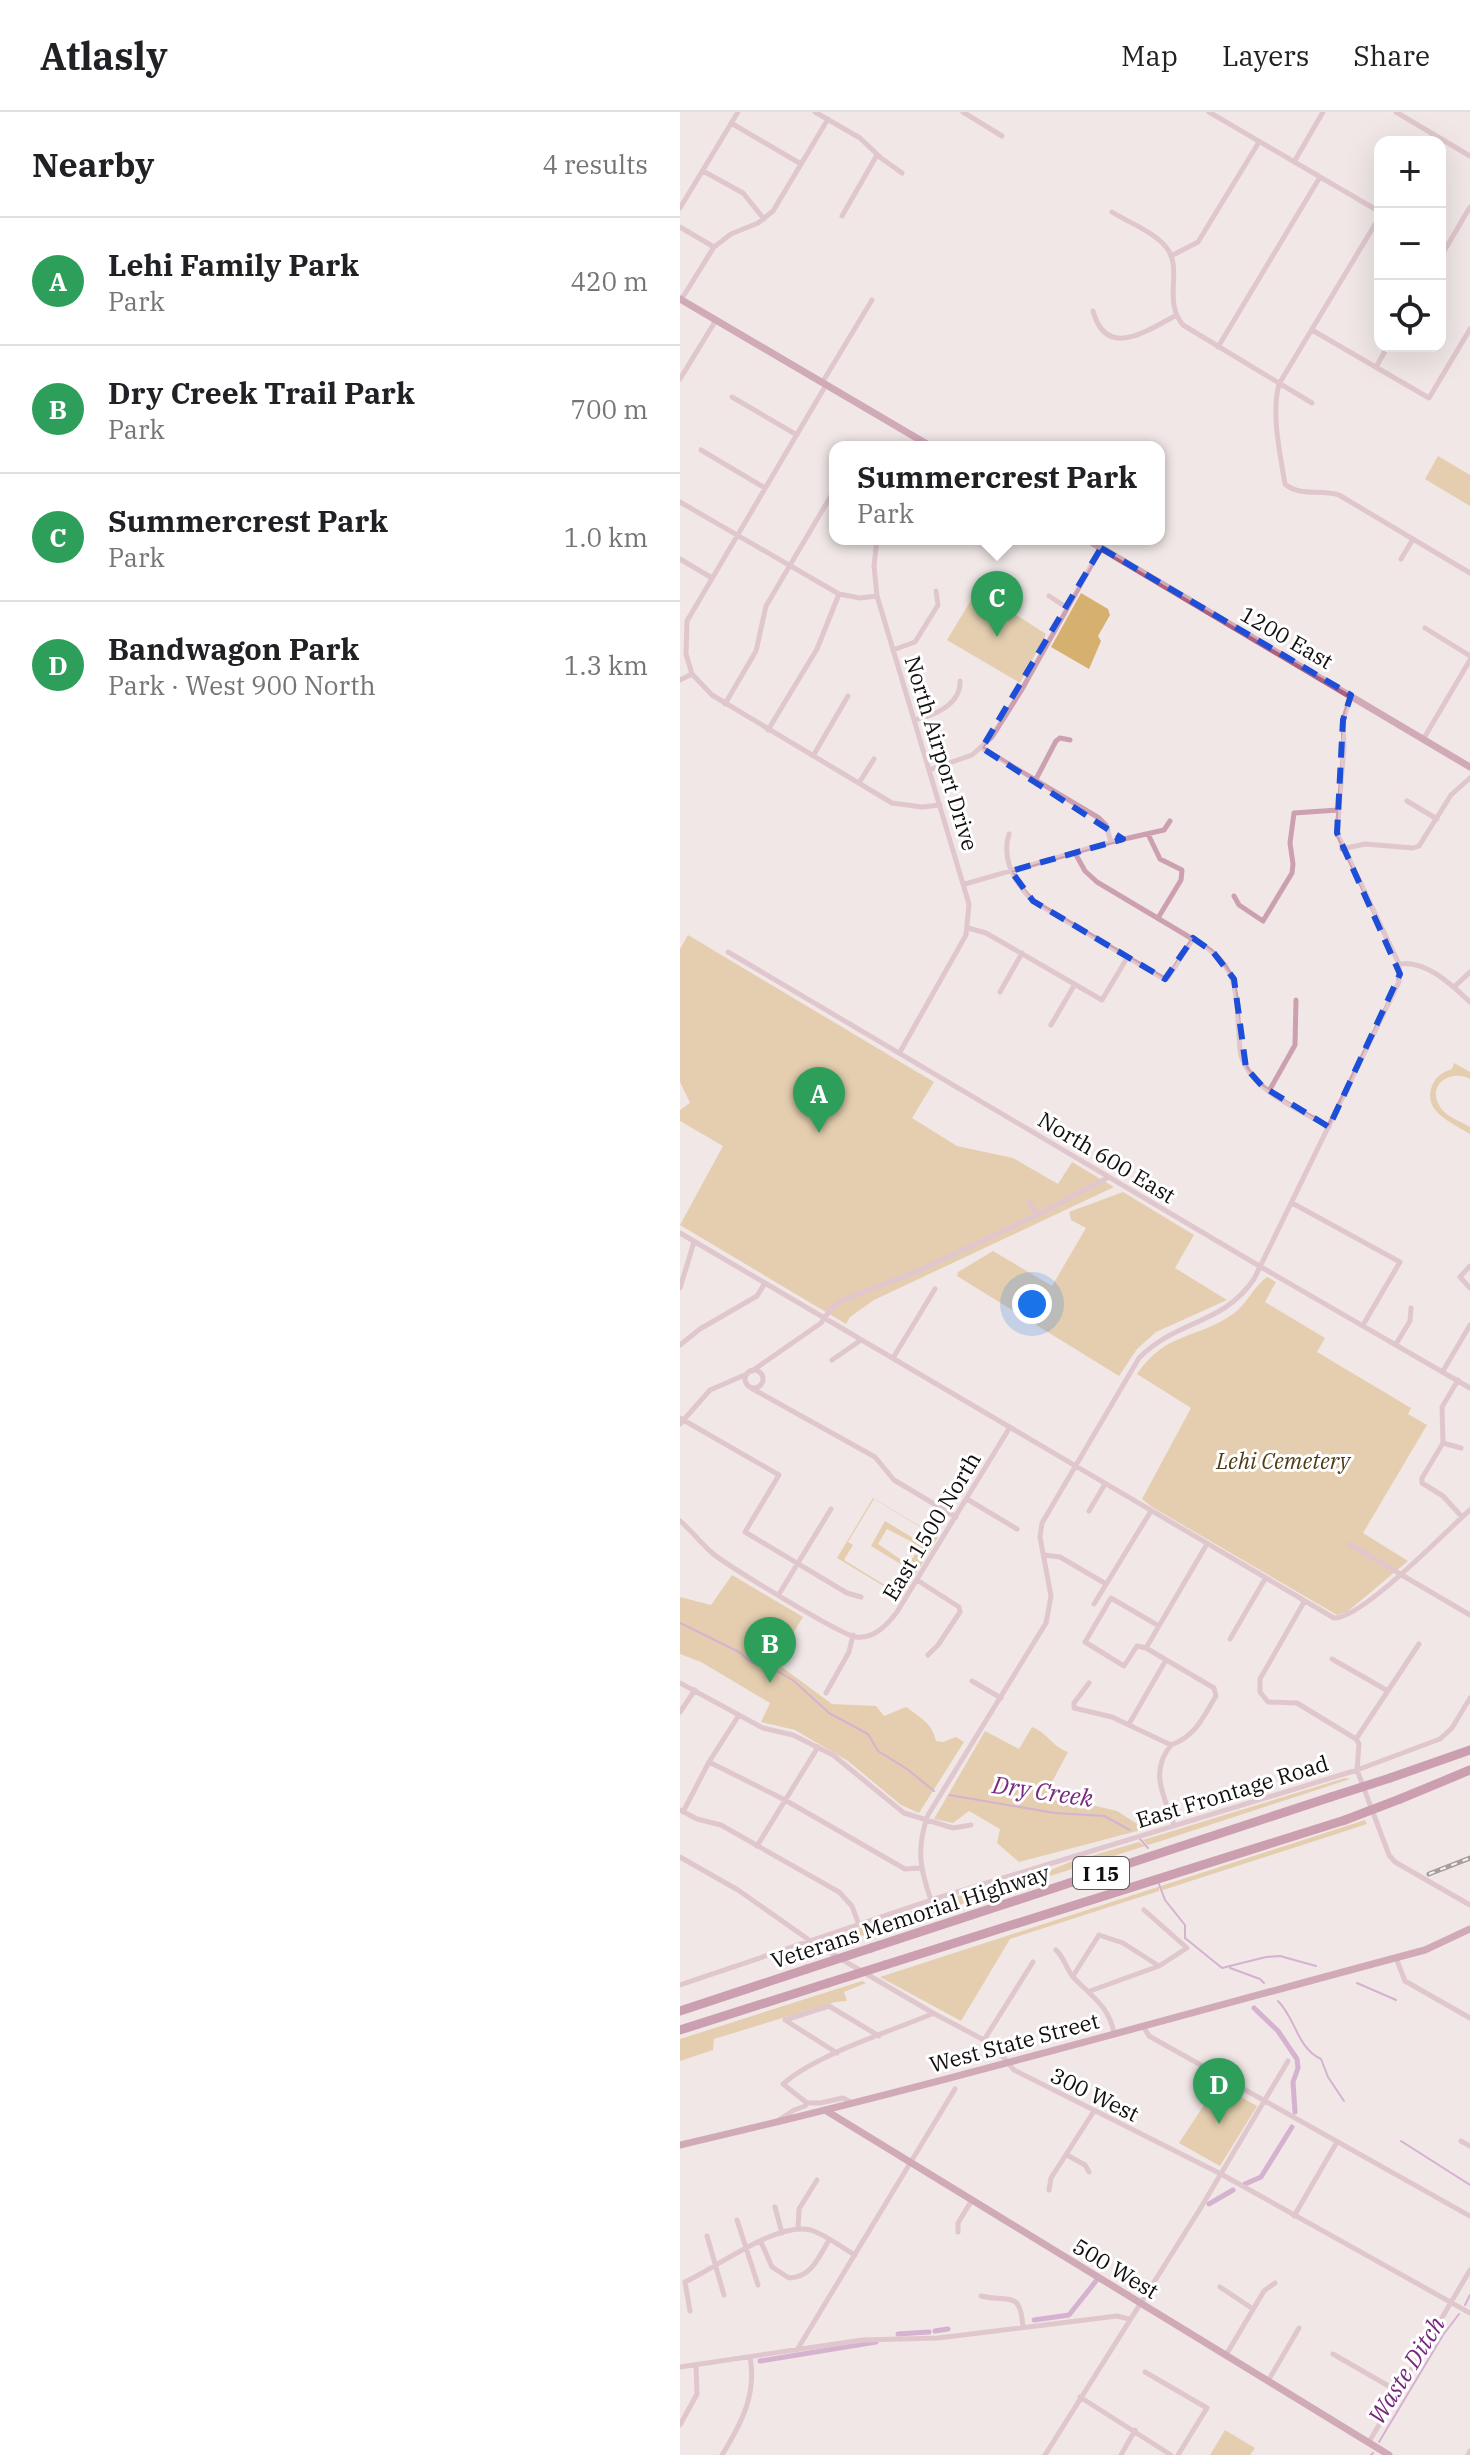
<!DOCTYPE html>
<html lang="en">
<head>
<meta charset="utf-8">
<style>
  :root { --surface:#fff; --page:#f2f2f2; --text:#202124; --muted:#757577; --line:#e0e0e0; --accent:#2b6752 }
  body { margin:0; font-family:"IBM Plex Serif",serif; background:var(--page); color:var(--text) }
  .controls { position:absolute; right:24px; top:24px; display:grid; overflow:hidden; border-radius:16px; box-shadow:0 8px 32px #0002 }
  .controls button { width:72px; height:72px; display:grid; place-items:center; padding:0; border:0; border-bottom:2px solid var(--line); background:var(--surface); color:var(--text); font:40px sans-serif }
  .you { position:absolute; left:352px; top:1192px; width:28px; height:28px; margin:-20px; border:6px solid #fff; border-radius:50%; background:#1a73e8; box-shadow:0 0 0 12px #1a73e833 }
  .badge { display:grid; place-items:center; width:52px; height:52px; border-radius:50%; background:var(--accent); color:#fff; font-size:26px; font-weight:700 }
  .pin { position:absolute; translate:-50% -66px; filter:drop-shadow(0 2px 4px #0008) }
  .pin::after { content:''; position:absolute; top:42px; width:28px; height:24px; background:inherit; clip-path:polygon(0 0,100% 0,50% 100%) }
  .popup { position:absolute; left:149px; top:329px; width:336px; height:104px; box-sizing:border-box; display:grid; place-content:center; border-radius:16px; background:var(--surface); filter:drop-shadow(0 2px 6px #0005); font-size:26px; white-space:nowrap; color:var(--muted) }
  .popup b { font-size:30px; color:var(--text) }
  .popup::after { content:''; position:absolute; left:50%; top:100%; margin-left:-16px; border:16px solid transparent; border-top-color:var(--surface) }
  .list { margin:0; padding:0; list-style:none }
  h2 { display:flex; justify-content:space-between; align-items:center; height:104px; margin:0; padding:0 32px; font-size:34px }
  h2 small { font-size:26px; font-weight:400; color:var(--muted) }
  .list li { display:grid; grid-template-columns:52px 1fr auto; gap:24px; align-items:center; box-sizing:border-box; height:128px; padding:0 32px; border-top:2px solid var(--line) }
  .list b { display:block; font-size:30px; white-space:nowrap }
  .list p { margin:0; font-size:26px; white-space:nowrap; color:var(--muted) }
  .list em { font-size:26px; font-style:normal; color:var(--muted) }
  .icon { flex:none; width:44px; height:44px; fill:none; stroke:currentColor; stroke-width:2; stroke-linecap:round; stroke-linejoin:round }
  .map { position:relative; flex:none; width:790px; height:2343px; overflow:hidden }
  header { display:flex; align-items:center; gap:48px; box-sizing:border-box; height:112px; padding:0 40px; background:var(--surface); border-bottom:2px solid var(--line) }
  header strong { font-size:38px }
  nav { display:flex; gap:44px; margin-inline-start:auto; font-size:28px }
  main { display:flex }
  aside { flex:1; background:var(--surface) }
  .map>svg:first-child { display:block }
</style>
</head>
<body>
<header>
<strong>Atlasly</strong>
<nav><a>Map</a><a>Layers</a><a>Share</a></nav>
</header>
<main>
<aside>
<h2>Nearby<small>4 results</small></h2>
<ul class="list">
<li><span class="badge" style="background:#2e9e5b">A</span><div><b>Lehi Family Park</b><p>Park</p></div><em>420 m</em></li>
<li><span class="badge" style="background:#2e9e5b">B</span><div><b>Dry Creek Trail Park</b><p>Park</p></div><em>700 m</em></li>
<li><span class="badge" style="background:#2e9e5b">C</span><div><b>Summercrest Park</b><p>Park</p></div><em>1.0 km</em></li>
<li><span class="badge" style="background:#2e9e5b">D</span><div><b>Bandwagon Park</b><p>Park · West 900 North</p></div><em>1.3 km</em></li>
</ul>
</aside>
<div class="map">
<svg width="790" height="2343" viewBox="0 0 790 2343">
  <rect width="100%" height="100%" fill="#f0e7e6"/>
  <path fill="#d6b06e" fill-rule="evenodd" d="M758 344 790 363V394L745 367Z
    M297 478 366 522 340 571 267 528Z
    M401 481 428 497 430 503 418 524 421 529 409 557 371 535Z
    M8 823 254 970 232 1006 277 1034 333 1046 378 1072 392 1050 434 1075 194 1188 170 1205 166 1212 0 1113 43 1034 0 1009V998L10 991 0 970V837Z
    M774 951 790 960V967C772 957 747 972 759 993 764 1004 780 1009 790 1015V1022C773 1011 742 1000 752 974 756 964 763 960 772 957Z
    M443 1080 514 1123 495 1156 547 1188 476 1220 457 1237 439 1264 277 1164 278 1160 313 1139 372 1174 406 1116 391 1108 389 1100Z
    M587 1165 596 1170 585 1190 645 1226 637 1240 731 1296 728 1302 747 1313 683 1421 728 1449 667 1500 657 1503 472 1395 462 1387 511 1296 457 1262C486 1219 516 1228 553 1202 567 1192 574 1174 587 1165Z
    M193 1386 258 1425 222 1485 157 1446ZM194 1387 250 1421 243 1432 205 1409 191 1434 229 1457 216 1480 164 1448 173 1433 168 1430ZM207 1417 234 1431 236 1440 233 1446 223 1449 198 1432Z
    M52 1463 123 1505 95 1550 152 1592 196 1594 204 1604 226 1595C240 1605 253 1612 256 1629L263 1630 276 1625 284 1630 239 1701 221 1693 168 1649 115 1618 81 1610 90 1591 21 1550 0 1542V1485L31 1493Z
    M352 1615C369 1622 370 1633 388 1640L363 1687 403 1691 437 1699 465 1717 339 1750 317 1731 320 1717 289 1699 273 1711 254 1707 305 1619 339 1637Z
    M665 1666 670 1667 484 1728 468 1733 463 1728Z
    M685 1708 687 1712 483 1778 479 1776V1779L330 1827 281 1909 200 1865Z
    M459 1730 465 1734 146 1835V1827L339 1764 371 1758 390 1750Z
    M182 1869 186 1871 164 1880 167 1889 155 1890 34 1927 33 1938 0 1949V1927Z
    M538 1972 577 1994 540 2054 499 2031Z
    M545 2318 575 2336 570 2343H530Z"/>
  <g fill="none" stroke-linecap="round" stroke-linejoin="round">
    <path stroke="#b371b7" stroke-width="2" d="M0 1511 59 1540 71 1550 99 1560 114 1569 149 1601 188 1622 198 1639 227 1657 254 1679
      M269 1683 375 1701 424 1704 450 1718
      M460 1727 468 1736
      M479 1772 485 1788 505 1813V1826L542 1856 586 1845 600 1844 636 1854
      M550 1856 580 1867 584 1871
      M677 1871 716 1888
      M598 1889C616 1907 617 1936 641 1947L648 1965 664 1989
      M721 2029 790 2073
      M785 2193 790 2183
      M699 2330 763 2223 779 2202
      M691 2343 693 2341"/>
    <path stroke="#b371b7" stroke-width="5" d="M574 1896 598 1919 617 1947 618 1956 613 1970 615 2000
      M565 2072 581 2065 612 2015
      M529 2092 553 2078
      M354 2208 389 2203 416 2169
      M255 2219 268 2217
      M218 2222 249 2220
      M80 2249 196 2230"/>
    <path stroke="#cca0b0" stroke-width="5" d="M135 0 180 26 201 46 222 61
      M283 0 322 24
      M529 0 700 100
      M716 0 790 44
      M51 11 121 52
      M749 30 754 22
      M614 50 643 0
      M23 59 63 81 84 107
      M0 96 58 0
      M432 100C448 110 474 120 486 135 504 157 482 188 503 213L632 291
      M162 104 197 43
      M700 104 599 272C591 302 600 341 605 372 620 385 641 377 659 383L790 461
      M0 115 34 135
      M491 144 518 130 579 30
      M760 146 790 95
      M1 188 34 135 51 122 78 111 93 99 148 7
      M413 199C426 247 465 220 495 204
      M632 218 749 286 790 217
      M538 235 640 65
      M696 255 708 234
      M0 267 36 208
      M142 271 192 188
      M146 273 7 509 6 542 12 562 32 583 212 691 242 695 260 693
      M52 285 117 323
      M333 333V335
      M21 338 85 376
      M0 390 159 482 180 486 197 484
      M197 427 194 454 197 484 289 792 286 823 220 940
      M0 447 32 466
      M721 447 733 427
      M369 484 386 495
      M745 516 790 544
      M213 538 235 530 258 493 256 479
      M0 568 12 562
      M45 592 76 539 86 494 152 382
      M234 608C253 604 281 593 280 569
      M88 618 137 537 159 482
      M744 626 790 548
      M302 636 419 706 426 713 431 730
      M133 644 168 584
      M249 658 292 643 312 625 341 579 421 436
      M355 669 376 629 380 626 390 628
      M179 671 194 647
      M727 689 757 707
      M329 722C321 748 335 771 353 789L481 865 487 867 513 827
      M468 722 480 747 502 758 501 768 478 806
      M662 737 685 732 733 736 739 734 771 683 790 666
      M395 741 405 759 417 770 526 835C560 859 556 886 559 923 560 935 559 943 565 953 581 983 621 998 649 1015
      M285 772 431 730 484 718 490 709
      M554 784 559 793 583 809 612 761 613 752 610 731 614 701 658 698
      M288 816 306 821 422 888 447 846
      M48 840 581 1155 790 1276
      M719 852C745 847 772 873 790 890
      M774 875 790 860
      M320 880 342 841
      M371 913 395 872
      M589 979 615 933 616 888
      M350 1091 357 1103 429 1065
      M612 1091 720 1150 683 1213
      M0 1121 654 1506C682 1507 765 1420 790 1398
      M790 1154 780 1165 790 1176
      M0 1176 14 1130
      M716 1232 730 1209 731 1196
      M0 1233 20 1217 77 1184 85 1171
      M213 1246 255 1177
      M152 1248 181 1228
      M65 1267a9 9 0 1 1 18 0a9 9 0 1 1-18 0Z
      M72 1259 141 1211 150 1198 160 1189 238 1159 357 1103
      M763 1259 790 1213
      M778 1268 762 1295 763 1331 742 1366V1371L763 1384 782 1405
      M71 1276 195 1345 214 1368 276 1405
      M0 1306 99 1363 65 1420 167 1481 181 1485
      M0 1312 30 1278 67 1262
      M763 1331 781 1336
      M287 1387 337 1417
      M409 1399 425 1372
      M0 1409C11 1418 20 1430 31 1440 46 1453 161 1523 176 1525 194 1527 207 1513 217 1500L330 1315
      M669 1432 790 1503
      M364 1443 380 1445 426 1472
      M237 1468 279 1495 280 1500 258 1533 248 1543
      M99 1482 151 1397
      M624 1490 580 1567V1580L588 1590 617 1591 676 1627 679 1632 677 1658 709 1743 715 1750 790 1793
      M414 1492 471 1399
      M479 1514 431 1486 405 1530 444 1554 457 1534 466 1536 534 1576 536 1584C523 1605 516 1624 491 1633
      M550 1527 585 1467
      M466 1536 527 1432
      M652 1547 708 1579
      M292 1569 321 1586
      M0 1571 83 1616 113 1623 153 1643 224 1701 273 1716 291 1713
      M409 1571 394 1591V1596L432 1605 491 1633
      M146 1581 169 1540 173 1523
      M0 1600 15 1578
      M449 1612 486 1548
      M676 1627 739 1532
      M491 1633C469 1660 484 1684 494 1713
      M29 1650 105 1688 225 1757 240 1756
      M0 1698 17 1707 41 1713 159 1780 172 1794 179 1813
      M3 1700 29 1650 59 1603
      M77 1734 138 1635
      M0 1745 58 1778 132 1830 253 1901 304 1928 320 1941 334 1958 541 2062 790 2201
      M251 1788C240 1757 236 1736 248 1703L366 1511 371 1484 360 1425 362 1411 459 1246C496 1208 543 1213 574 1167L719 870V852L657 721 664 635 663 608 671 584
      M376 1838C384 1845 386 1856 393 1865 411 1884 429 1894 434 1921
      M716 1846 725 1869 790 1906
      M393 1864 419 1823 443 1831 479 1854
      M0 1873 251 1788 677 1658 760 1627 772 1616 790 1586
      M410 1879 479 1854 507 1836 464 1798
      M105 1908 149 1894 199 1924
      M105 1908 157 1941
      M463 1914 469 1924 790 2104
      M304 1928 353 1850
      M127 1991 103 1972C135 1943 211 1919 252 1902
      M99 2008 114 1998 125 1994 127 1991H140L163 1986 173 1991
      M781 2029 790 2034
      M387 2043 405 2053 409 2060
      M369 2078 371 2066 414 1999
      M95 2095 102 2121
      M614 2104 657 2030
      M57 2108 78 2173
      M118 2117 119 2097 137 2068
      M278 2120V2111L292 2088
      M27 2124 44 2183
      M81 2130 92 2155 109 2166C132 2165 138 2146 149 2128
      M5 2170C36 2156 97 2109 131 2118 146 2123 161 2135 175 2143
      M5 2170 10 2199
      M540 2175 573 2197
      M301 2184C330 2191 340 2177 343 2215
      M117 2238 275 1977
      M653 2242 719 2280
      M546 2243 584 2179 595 2171
      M0 2255 182 2228 258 2226 437 2204 449 2207
      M465 2260 527 2296 498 2343
      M588 2269 619 2216
      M400 2285 491 2343
      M0 2313 17 2282 16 2253
      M689 2330 790 2158
      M42 2343C61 2312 77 2283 70 2245
      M365 2343 520 2097 608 1949
      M441 2343 455 2318
      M788 2343 790 2339"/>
    <path stroke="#ac6081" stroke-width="7" d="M0 187 252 335
      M406 427 790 655
      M145 1998 709 2343
      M0 2033C250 1975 497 1904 745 1838L790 1817"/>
    <path stroke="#9f476f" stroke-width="9" d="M710 1666 790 1638
      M720 1687 790 1658
      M191 1836 651 1685
      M205 1853 665 1708
      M0 1899 127 1857
      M0 1918 148 1871"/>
    <g stroke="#4a4545" stroke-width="5">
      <path id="rail" d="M749 1762 790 1746"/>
    </g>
    <use href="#rail" stroke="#fff" stroke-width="2" stroke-dasharray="6" stroke-linecap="butt"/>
    <path stroke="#9f476f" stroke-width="9" d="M651 1685 710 1666
      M665 1708 720 1687
      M127 1857 191 1836
      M148 1871 205 1853"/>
  </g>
  <path d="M0 0H790V2343H0ZM421 436 671 583 663 608 657 721 720 862 649 1015 582 974 566 956 554 867 533 840 513 826 485 867 353 789 331 759 443 727 302 636Z" fill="#f0e7e6" fill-opacity=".55" fill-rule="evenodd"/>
  <path fill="none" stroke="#1d4ed8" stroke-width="6" stroke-dasharray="16 10" stroke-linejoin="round" d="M421 436 671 583 663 608 657 721 720 862 649 1015 582 974 566 956 554 867 533 840 513 826 485 867 353 789 331 759 443 727 302 636Z"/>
  <g text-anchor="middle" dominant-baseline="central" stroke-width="6" stroke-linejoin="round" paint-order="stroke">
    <rect fill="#fff" stroke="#595757" stroke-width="2" x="393" y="1745" width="56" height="32" rx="6"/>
    <g font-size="20" font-weight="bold" fill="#120f0f">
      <text x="421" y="1761">I 15</text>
    </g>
    <g font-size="22" fill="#120f0f" stroke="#fff">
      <text transform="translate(607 525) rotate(30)">1200 East</text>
      <text transform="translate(262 641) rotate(73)">North Airport Drive</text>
      <text transform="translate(427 1045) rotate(31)">North 600 East</text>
      <text transform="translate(251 1414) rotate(-59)">East 1500 North</text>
      <text transform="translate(552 1679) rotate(-17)">East Frontage Road</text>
      <text transform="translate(230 1804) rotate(-18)">Veterans Memorial Highway</text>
      <text transform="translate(334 1930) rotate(-15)">West State Street</text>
      <text transform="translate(415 1982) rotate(26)">300 West</text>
      <text transform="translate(436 2156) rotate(31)">500 West</text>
    </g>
    <g font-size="22" font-style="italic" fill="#503c14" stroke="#fff">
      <text x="603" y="1348">Lehi Cemetery</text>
    </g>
    <g font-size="24" font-style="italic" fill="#78287e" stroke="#fff">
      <text transform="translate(363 1679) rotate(8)">Dry Creek</text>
      <text transform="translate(726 2258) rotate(-58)">Waste Ditch</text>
    </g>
  </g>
</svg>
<div class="controls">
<button>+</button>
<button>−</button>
<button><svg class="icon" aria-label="locate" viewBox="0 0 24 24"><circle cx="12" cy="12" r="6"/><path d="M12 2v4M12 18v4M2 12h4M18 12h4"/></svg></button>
</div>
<div class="you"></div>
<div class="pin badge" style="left:139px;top:1021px;background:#2e9e5b">A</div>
<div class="pin badge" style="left:90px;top:1571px;background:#2e9e5b">B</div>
<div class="pin badge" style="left:317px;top:525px;background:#2e9e5b">C</div>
<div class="popup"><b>Summercrest Park</b>Park</div>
<div class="pin badge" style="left:539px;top:2012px;background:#2e9e5b">D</div>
</div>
</main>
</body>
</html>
